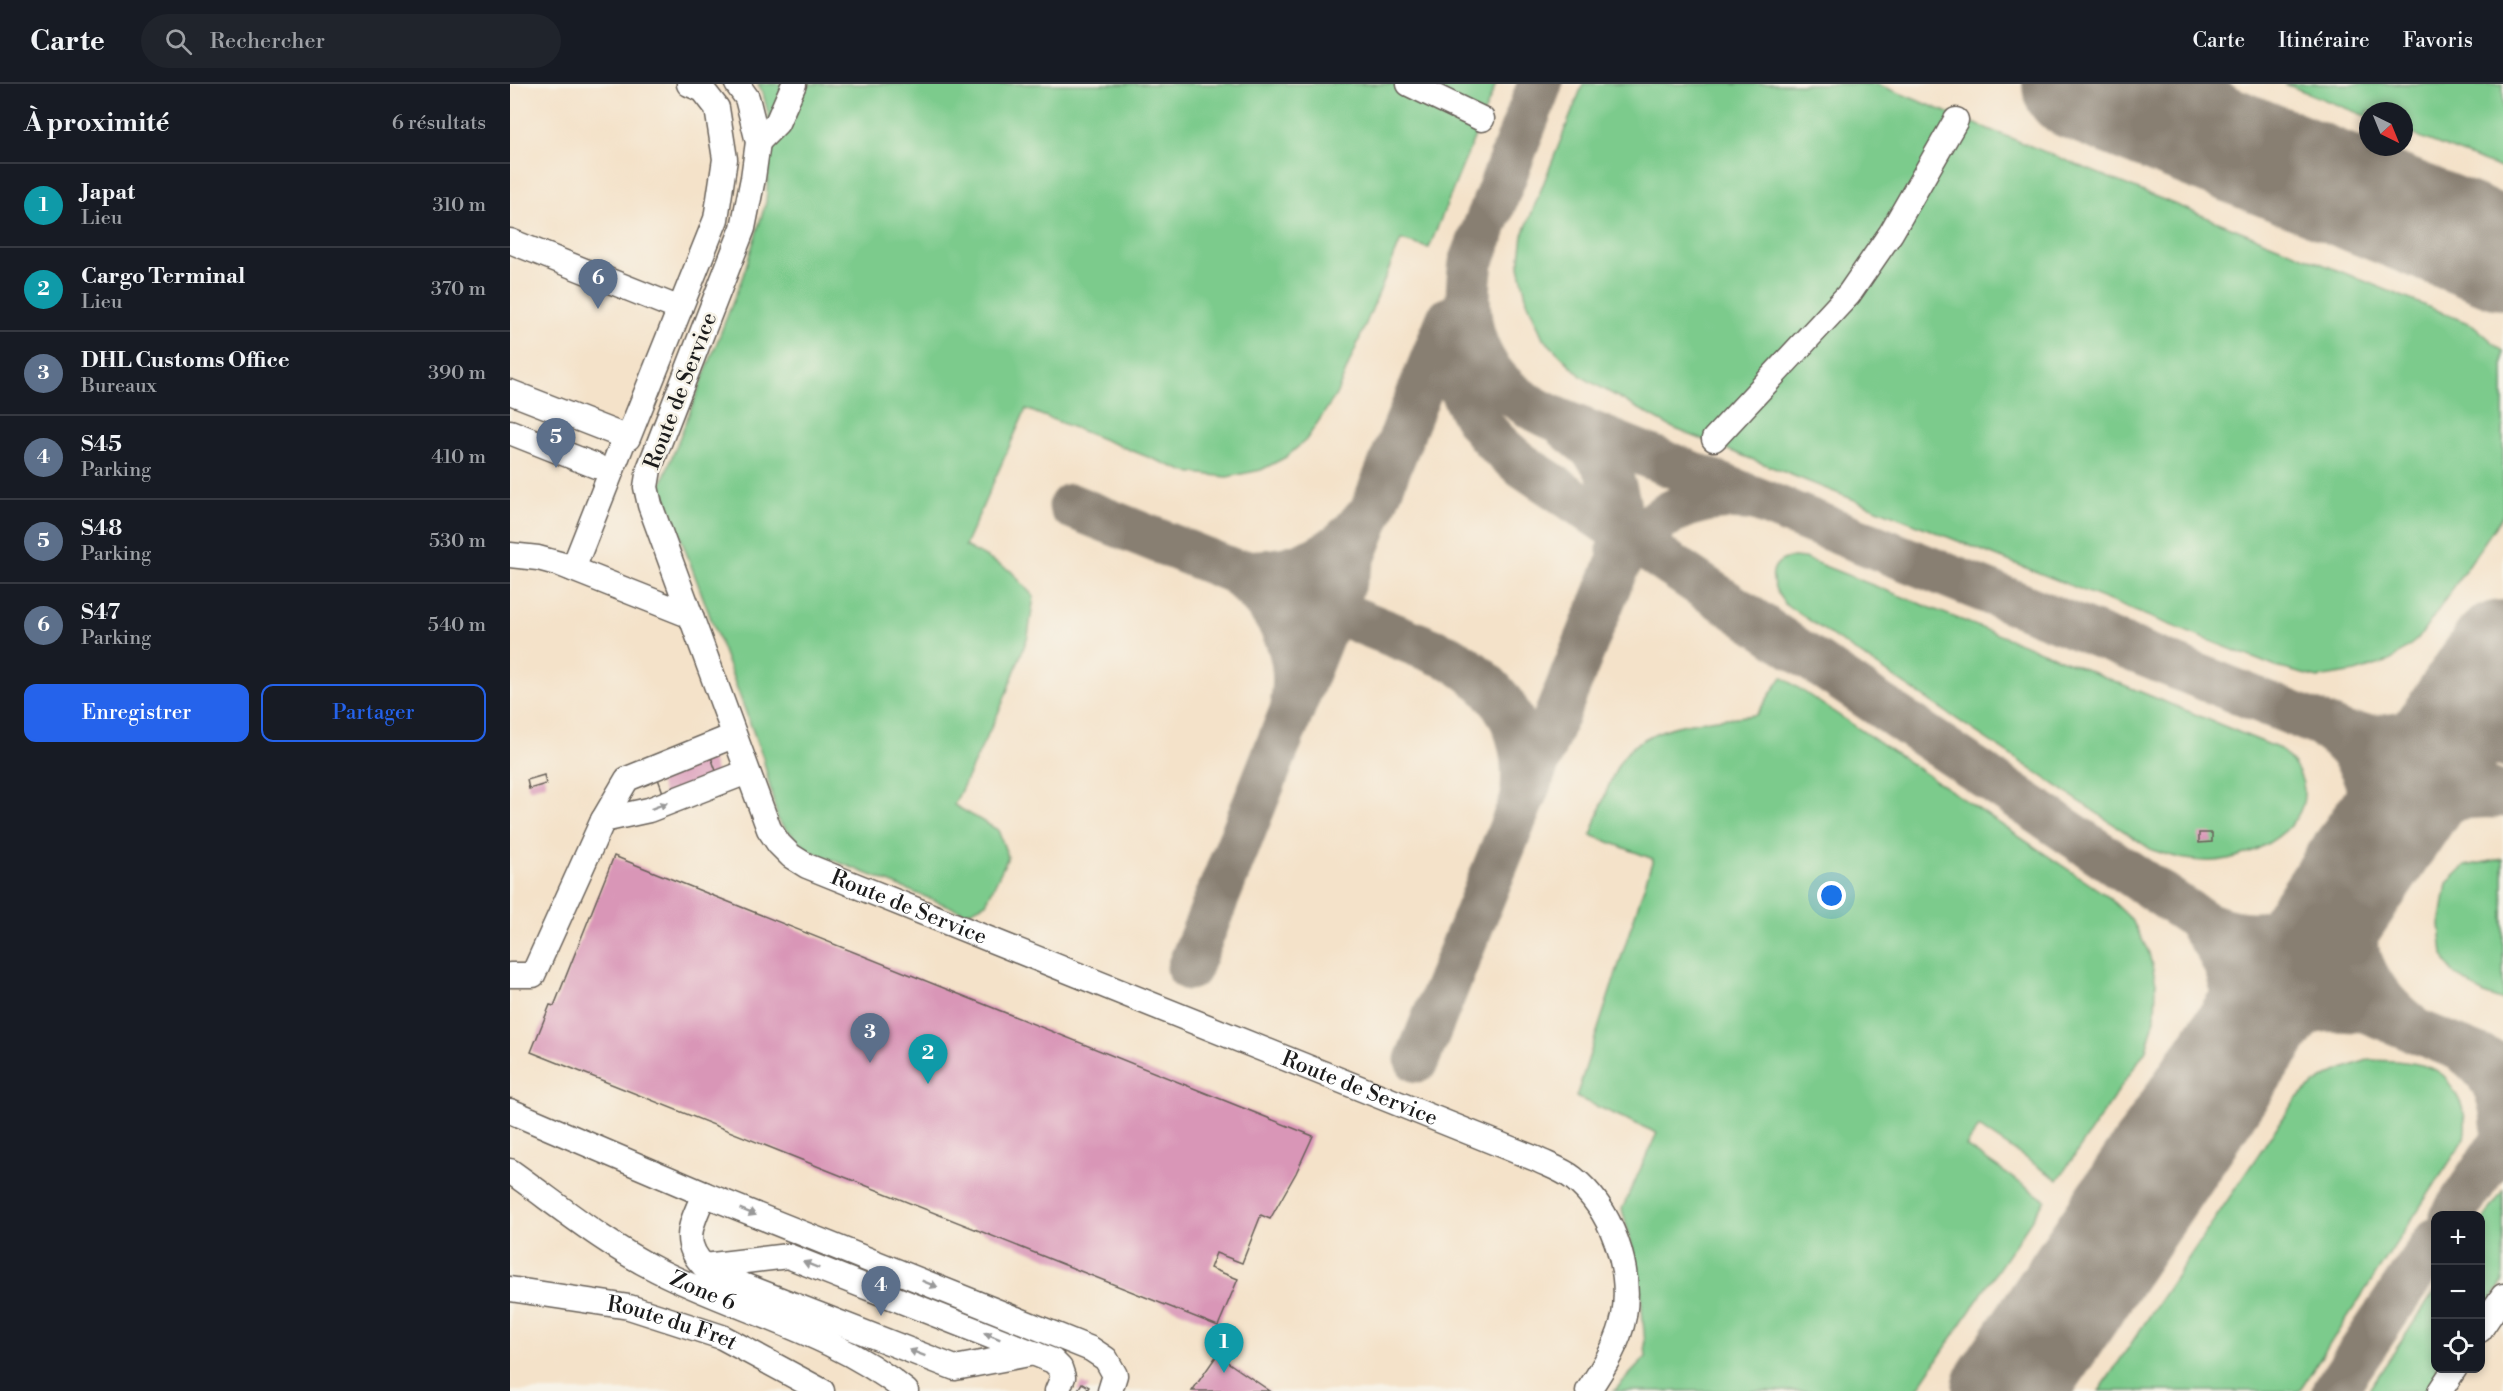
<!DOCTYPE html>
<html lang="fr">
<head>
<meta charset="utf-8">
<style>
  :root { --surface:#171b24; --page:#20242c; --text:#f1f3f6; --muted:#9ea1a6; --line:#363941; --accent:#2563eb }
  body { margin:0; font-family:"Libre Bodoni",serif; background:var(--page); color:var(--text) }
  .controls { position:absolute; right:18px; bottom:18px; display:grid; overflow:hidden; border-radius:12px; box-shadow:0 3px 9px #0003 }
  .controls button { width:54px; height:54px; display:grid; place-items:center; padding:0; border:0; border-bottom:2px solid var(--line); background:var(--surface); color:var(--text); font:30px sans-serif }
  .compass { position:absolute; left:1849px; top:18px; width:54px; height:54px; border-radius:50%; background:var(--surface); box-shadow:0 3px 9px #0003; rotate:137deg }
  .you { position:absolute; left:1322px; top:812px; width:21px; height:21px; margin:-15px; border:4px solid #fff; border-radius:50%; background:#1a73e8; box-shadow:0 0 0 9px #1a73e833 }
  .badge { display:grid; place-items:center; width:39px; height:39px; border-radius:50%; background:var(--accent); color:#fff; font-size:20px; font-weight:700 }
  .pin { position:absolute; translate:-50% -50px; filter:drop-shadow(0 2px 3px #0008) }
  .pin::after { content:''; position:absolute; top:32px; width:21px; height:18px; background:inherit; clip-path:polygon(0 0,100% 0,50% 100%) }
  .list { margin:0; padding:0; list-style:none }
  h2 { display:flex; justify-content:space-between; align-items:center; height:78px; margin:0; padding:0 24px; font-size:26px }
  h2 small { font-size:20px; font-weight:400; color:var(--muted) }
  .list li { display:grid; grid-template-columns:39px 1fr auto; gap:18px; align-items:center; box-sizing:border-box; height:84px; padding:0 24px; border-top:2px solid var(--line) }
  .list b { display:block; font-size:22px; white-space:nowrap }
  .list p { margin:0; font-size:20px; white-space:nowrap; color:var(--muted) }
  .list em { font-size:20px; font-style:normal; color:var(--muted) }
  .actions { display:flex; gap:12px; padding:18px 24px }
  .actions a { flex:1; padding:14px 0; border:2px solid var(--accent); border-radius:12px; text-align:center; font-size:21px; color:var(--accent) }
  .actions .main { background:var(--accent); color:#fff }
  .icon { flex:none; width:33px; height:33px; fill:none; stroke:currentColor; stroke-width:2; stroke-linecap:round; stroke-linejoin:round }
  .map { position:relative; flex:none; width:1993px; height:1307px; overflow:hidden }
  header { display:flex; align-items:center; gap:36px; box-sizing:border-box; height:84px; padding:0 30px; background:var(--surface); border-bottom:2px solid var(--line) }
  header strong { font-size:28px }
  nav { display:flex; gap:33px; margin-inline-start:auto; font-size:21px }
  .search { width:420px; height:54px; background:var(--page); display:flex; align-items:center; gap:15px; box-sizing:border-box; padding:0 21px; border-radius:33px; color:var(--muted); font-size:22px }
  main { display:flex }
  aside { flex:1; background:var(--surface) }
  .map>svg:first-child { display:block }
</style>
</head>
<body>
<header>
<strong>Carte</strong>
<div class="search"><svg class="icon" aria-label="search" viewBox="0 0 24 24"><circle cx="10" cy="10" r="6"/><path d="M15 15l6 6"/></svg>Rechercher</div>
<nav><a>Carte</a><a>Itinéraire</a><a>Favoris</a></nav>
</header>
<main>
<aside>
<h2>À proximité<small>6 résultats</small></h2>
<ul class="list">
<li><span class="badge" style="background:#0f9aa8">1</span><div><b>Japat</b><p>Lieu</p></div><em>310 m</em></li>
<li><span class="badge" style="background:#0f9aa8">2</span><div><b>Cargo Terminal</b><p>Lieu</p></div><em>370 m</em></li>
<li><span class="badge" style="background:#5c6f8a">3</span><div><b>DHL Customs Office</b><p>Bureaux</p></div><em>390 m</em></li>
<li><span class="badge" style="background:#5c6f8a">4</span><div><b>S45</b><p>Parking</p></div><em>410 m</em></li>
<li><span class="badge" style="background:#5c6f8a">5</span><div><b>S48</b><p>Parking</p></div><em>530 m</em></li>
<li><span class="badge" style="background:#5c6f8a">6</span><div><b>S47</b><p>Parking</p></div><em>540 m</em></li>
</ul>
<div class="actions"><a class="main">Enregistrer</a><a>Partager</a></div>
</aside>
<div class="map">
<svg width="1993" height="1307" viewBox="0 0 1993 1307">
  <rect width="100%" height="100%" fill="#f7f3e8"/>
  <filter id="ink" filterUnits="userSpaceOnUse"><feTurbulence type="fractalNoise" baseFrequency=".0167" numOctaves="2"/><feDisplacementMap in="SourceGraphic" scale="12" xChannelSelector="R" yChannelSelector="G"/><feConvolveMatrix kernelMatrix="1 2 1 2 8 2 1 2 1" color-interpolation-filters="sRGB"/></filter>
  <filter id="wash" filterUnits="userSpaceOnUse"><feTurbulence type="fractalNoise" baseFrequency=".008" numOctaves="4" result="noise"/><feDisplacementMap in="SourceGraphic" scale="24" xChannelSelector="R" yChannelSelector="G"/><feGaussianBlur stdDeviation="1.35" result="paint"/><feColorMatrix in="noise" values="0 0 0 0 0 0 0 0 0 0 0 0 0 0 0 0 0 1.4 0 .05"/><feComposite in="paint" operator="in"/></filter>
  <g filter="url(#wash)">
    <rect width="100%" height="100%" fill="#f4e2c9"/>
    <path fill="#7bcb8c" stroke="#4c7454" stroke-width="1.5" d="M248 0H986L919 164 891 156 826 311 796 356 776 373 751 386 717 393 676 388 516 325 455 462 501 487 524 513 518 552 491 623 444 721 488 746 498 773 476 819 456 829 298 766 268 737 253 674 151 401 233 192 256 118 262 46 253 9Z
      M1073 0H1367L1963 241 1993 267V431L1909 554 1880 577 1845 588 1808 594 1766 583 1163 344 1072 293 1033 254 1017 217 1009 182 1013 151Z
      M1775 0H1993V85L1894 47V27H1858V33Z
      M1284 473 1294 474 1543 572 1770 665C1826 716 1774 762 1718 775 1693 781 1665 774 1642 766L1275 520C1260 502 1254 477 1284 473Z
      M1272 593 1596 811 1622 836 1639 869 1646 899 1645 935 1636 966 1548 1096 1469 1043 1456 1062 1535 1116 1406 1307H1104L1136 1273 1129 1189 1112 1125 1147 1049 1066 1013 1143 775 1081 751C1089 730 1098 697 1110 678 1135 637 1204 636 1246 631Z
      M1993 775V917L1974 910 1942 888 1933 871 1930 841 1937 799 1955 782Z
      M1858 976C1879 977 1918 976 1934 992 1938 996 1941 1003 1944 1007 1955 1024 1957 1037 1954 1056L1789 1307H1589L1785 1016C1807 995 1829 985 1858 976Z
      M1993 1106V1198L1971 1231V1139Z
      M1925 1207 1926 1284 1935 1285 1920 1307H1858Z"/>
    <g fill="none" stroke-linecap="round" stroke-linejoin="round">
      <path stroke="#887f72" stroke-width="45" d="M1030 0 961 179C949 256 975 306 1048 336L1826 647 1993 711
        M944 233C934 295 964 345 1012 381L1755 880 1817 911 1993 982
        M1057 344C1065 351 1075 358 1082 365 1107 391 1114 432 1109 466
        M561 422 941 574C993 605 1017 644 1013 705
        M734 488C782 490 825 475 854 435
        M732 494C768 525 791 566 783 615
        M1993 584C1985 613 1986 632 1993 661
        M1818 646C1863 676 1872 732 1851 779
        M1849 652C1915 659 1949 627 1988 580
        M1874 748C1867 762 1858 775 1852 789 1829 847 1851 903 1898 940
        M1857 776C1893 730 1925 710 1984 712
        M1702 842C1758 864 1804 838 1841 798
        M1692 843C1733 892 1731 942 1706 998
        M679 884 938 236
        M1952 966C1980 986 1991 1006 1993 1040
        M907 976 1106 484C1135 435 1179 409 1236 414
        M1714 986C1752 942 1785 921 1845 926
        M1942 1132 1993 1056
        M1824 1307 1926 1156"/>
      <path stroke="#887f72" stroke-width="112" d="M1568 0 1993 170
        M1498 1307 1993 572"/>
    </g>
    <g id="blocks">
      <path fill="#d996b7" d="M201 673 209 695 155 714 147 692Z
        M34 691 36 700 19 705 17 696Z
        M1689 749H1702V758L1689 759Z
        M104 772 803 1052 786 1089 760 1135 751 1131 732 1179 706 1169 700 1184 728 1195 708 1242 21 968 40 921 44 922Z
        M707 1271 760 1307H682Z
        M572 1299 579 1303 576 1307H567Z"/>
    </g>
  </g>
  <g filter="url(#ink)">
    <use href="#blocks" fill-opacity="0" stroke="#686159" stroke-width="1.5"/>
    <g fill="none" stroke-linecap="round" stroke-linejoin="round">
      <g stroke="#686159" stroke-width="27">
        <g id="minor">
          <path id="s1" d="M227 0 237 14 248 58 243 94 233 144 139 385 136 403 140 421 259 745 269 760 281 772 297 782 1026 1075C1038 1081 1053 1086 1063 1094 1102 1125 1122 1184 1114 1232 1109 1259 1093 1285 1078 1307"/>
          <path d="M899 0 972 35"/>
          <path d="M248 58 267 39 284 0"/>
          <path d="M0 157 170 225"/>
          <path d="M0 308 118 354 206 135 215 75 207 24 193 6 179 0"/>
          <path d="M0 348 86 382"/>
          <path d="M1204 355 1339 210 1381 149 1446 36"/>
          <path d="M0 471 28 474 50 480 181 532"/>
          <path d="M63 485 115 353"/>
          <path d="M93 736 139 726 237 688"/>
          <path d="M0 891H23L93 736 117 695 223 652"/>
          <path d="M0 1027 194 1110"/>
          <path id="s2" d="M0 1087C48 1121 95 1160 147 1186 230 1228 323 1248 396 1307"/>
          <path d="M194 1182 202 1189 445 1284 524 1269"/>
          <path id="s3" d="M0 1205 119 1223 212 1253 312 1307"/>
          <path d="M1970 1246 1993 1212"/>
          <path d="M547 1307 553 1293 550 1284 543 1277 278 1172 194 1182C169 1157 183 1138 194 1110L581 1265 596 1275 605 1291 600 1307"/>
          <path d="M1930 1307 1945 1284"/>
        </g>
      </g>
      <use href="#minor" stroke="#fff" stroke-width="24"/>
    </g>
    <defs><path id="oneway-solid" d="M-6-.8H1V-3.2L6.5 0L1 3.2V.8H-6Z" transform="scale(1.5)"/></defs>
    <g fill="#999">
      <use href="#oneway-solid" transform="translate(149 722) rotate(-21)"/>
      <use href="#oneway-solid" transform="translate(238 1128) rotate(22)"/>
      <use href="#oneway-solid" transform="translate(301 1181) rotate(-158)"/>
      <use href="#oneway-solid" transform="translate(420 1200) rotate(22)"/>
      <use href="#oneway-solid" transform="translate(482 1252) rotate(-158)"/>
      <use href="#oneway-solid" transform="translate(407 1269) rotate(-159)"/>
    </g>
  </g>
  <g text-anchor="middle" dominant-baseline="central" stroke-width="5" stroke-linejoin="round" paint-order="stroke">
    <g font-size="22" fill="#1c1c1c" stroke="#f7f3e8">
      <text transform="translate(171 307) rotate(-69)">Route de Service</text>
      <text stroke="none"><textPath href="#s1" startOffset="954">Route de Service</textPath></text>
      <text stroke="none"><textPath href="#s1" startOffset="1440">Route de Service</textPath></text>
      <text stroke="none"><textPath href="#s2" startOffset="228">Zone 6</textPath></text>
      <text stroke="none"><textPath href="#s3" startOffset="166">Route du Fret</textPath></text>
    </g>
  </g>
</svg>
<div class="controls">
<button>+</button>
<button>−</button>
<button><svg class="icon" aria-label="locate" viewBox="0 0 24 24"><circle cx="12" cy="12" r="6"/><path d="M12 2v4M12 18v4M2 12h4M18 12h4"/></svg></button>
</div>
<svg class="compass" viewBox="-18 -18 36 36"><path d="M0-13l5 13h-10z" fill="#e53935"/><path d="M0 13l5-13h-10z" fill="#9ea1a6"/></svg>
<div class="you"></div>
<div class="pin badge" style="left:714px;top:1289px;background:#0f9aa8">1</div>
<div class="pin badge" style="left:418px;top:1000px;background:#0f9aa8">2</div>
<div class="pin badge" style="left:360px;top:979px;background:#5c6f8a">3</div>
<div class="pin badge" style="left:371px;top:1232px;background:#5c6f8a">4</div>
<div class="pin badge" style="left:46px;top:384px;background:#5c6f8a">5</div>
<div class="pin badge" style="left:88px;top:225px;background:#5c6f8a">6</div>
</div>
</main>
</body>
</html>
